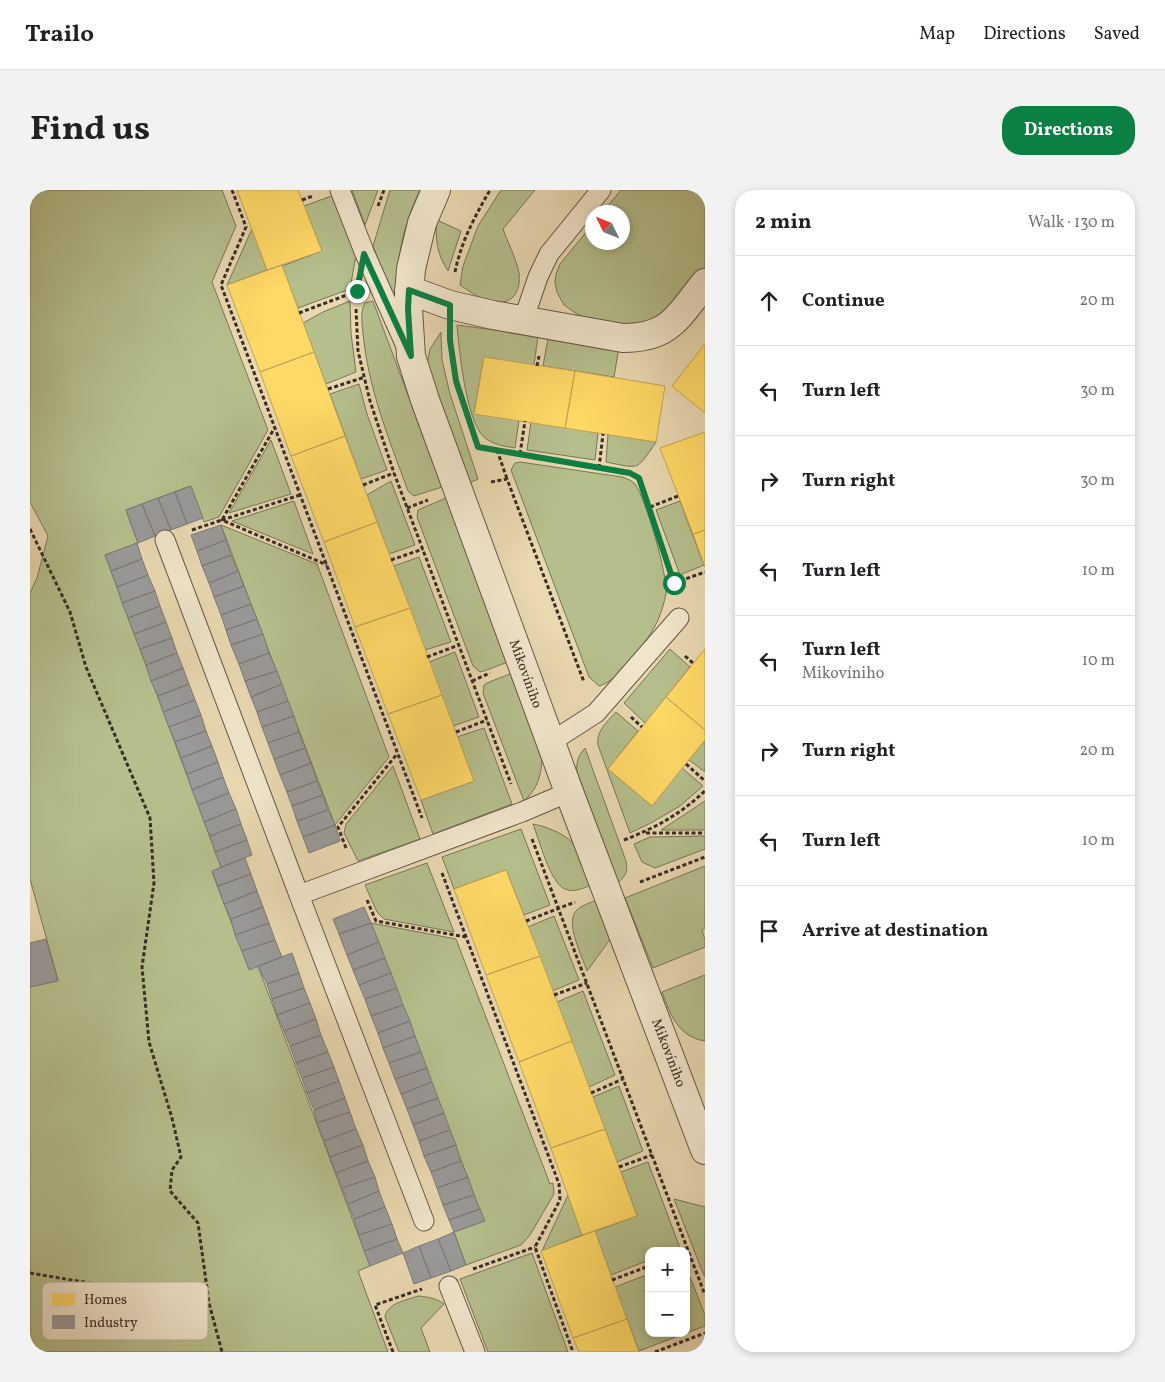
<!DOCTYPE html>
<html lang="en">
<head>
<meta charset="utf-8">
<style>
  :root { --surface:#fff; --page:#f2f2f2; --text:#202124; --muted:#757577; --line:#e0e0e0; --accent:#0b8043 }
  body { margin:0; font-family:Vollkorn,serif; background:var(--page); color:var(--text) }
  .controls { position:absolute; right:15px; bottom:15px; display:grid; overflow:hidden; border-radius:10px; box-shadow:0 2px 8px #0003 }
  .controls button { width:45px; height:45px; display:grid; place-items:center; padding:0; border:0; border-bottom:1px solid var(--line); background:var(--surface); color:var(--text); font:25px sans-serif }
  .compass { position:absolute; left:555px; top:15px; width:45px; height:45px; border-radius:50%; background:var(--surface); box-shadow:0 2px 8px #0003; rotate:313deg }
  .stop { position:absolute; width:15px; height:15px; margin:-11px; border:4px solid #0b8043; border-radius:50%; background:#fff }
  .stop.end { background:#0b8043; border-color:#fff; box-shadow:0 1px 5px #0008 }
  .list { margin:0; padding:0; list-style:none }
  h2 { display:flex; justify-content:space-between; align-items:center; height:65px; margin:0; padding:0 20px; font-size:21px }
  h2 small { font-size:16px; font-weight:400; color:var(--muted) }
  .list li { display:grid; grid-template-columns:32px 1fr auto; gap:15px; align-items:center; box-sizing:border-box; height:90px; padding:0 20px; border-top:1px solid var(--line) }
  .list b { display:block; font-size:19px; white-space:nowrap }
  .list p { margin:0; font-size:16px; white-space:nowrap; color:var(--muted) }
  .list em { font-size:16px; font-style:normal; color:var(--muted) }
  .icon { flex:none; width:28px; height:28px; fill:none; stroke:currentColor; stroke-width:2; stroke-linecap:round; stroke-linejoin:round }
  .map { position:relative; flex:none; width:675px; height:1162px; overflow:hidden; border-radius:20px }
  header { display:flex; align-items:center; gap:30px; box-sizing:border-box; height:70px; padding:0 25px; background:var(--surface); border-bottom:1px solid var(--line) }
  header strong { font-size:24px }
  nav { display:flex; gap:28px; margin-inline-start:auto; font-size:18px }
  .intro { display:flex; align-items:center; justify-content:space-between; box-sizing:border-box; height:120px; padding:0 30px }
  h1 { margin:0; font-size:35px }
  .button { padding:12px 22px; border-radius:20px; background:var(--accent); color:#fff; font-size:18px; font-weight:700 }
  main { display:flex; gap:30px; padding:0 30px }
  aside { flex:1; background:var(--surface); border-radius:20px; box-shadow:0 2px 8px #0003 }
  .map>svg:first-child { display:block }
</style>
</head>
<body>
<header>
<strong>Trailo</strong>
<nav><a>Map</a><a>Directions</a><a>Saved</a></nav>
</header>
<div class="intro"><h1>Find us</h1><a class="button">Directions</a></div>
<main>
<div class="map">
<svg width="675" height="1162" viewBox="0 0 675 1162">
  <rect width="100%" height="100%" fill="#e9d8b0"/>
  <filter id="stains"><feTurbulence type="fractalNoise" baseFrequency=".004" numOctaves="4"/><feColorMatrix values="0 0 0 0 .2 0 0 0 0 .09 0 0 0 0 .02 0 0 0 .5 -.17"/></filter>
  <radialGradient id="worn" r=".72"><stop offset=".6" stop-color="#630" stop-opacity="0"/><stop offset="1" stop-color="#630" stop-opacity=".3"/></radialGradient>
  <path fill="#b5bf8c" stroke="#767659" d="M0 0H192L206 36 182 92 238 240 189 327 174 332 160 296 96 320 108 353 75 365 191 677 182 682 219 779 228 776 340 1076 328 1081 358 1162H0V797L28 790 0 689V403L7 388 18 346 0 312Z
    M322 0H348L335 35Z
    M360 0H390C372 37 366 74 365 114L343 56Z
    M471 0H505L473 39C478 53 486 68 489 83 490 91 489 102 482 108 464 121 446 105 430 95L433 76 448 36Z
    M591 0H675V80L648 114 621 131 592 135 558 129 547 124 534 115 527 102 525 92 526 84 530 74 562 35V52H592V22H573Z
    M304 5 326 65 320 99 268 118 252 76 292 61 274 16Z
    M407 30 431 41 418 81C407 64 405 50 407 30Z
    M222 39 237 80 197 95Z
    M320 111 321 143 326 182 296 194 273 133 293 122Z
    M343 111 412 297 384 306 378 301C359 249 338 198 333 143 332 133 330 121 335 113Z
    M427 135 508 146 504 175 454 168 444 223 489 230 485 258C474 256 462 255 453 246 436 229 429 160 427 135Z
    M411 142 412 170 420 204 448 289 439 293 416 235 397 175 400 159Z
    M518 148 589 157 584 187 513 176Z
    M329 194 337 224 357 280 331 289 300 204Z
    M501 232 568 243 565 270 497 260Z
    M578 244 626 252C606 281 611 279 576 272Z
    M241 250 261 304 199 323Z
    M490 272 592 287C597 289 602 290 605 294 616 309 638 386 636 404 634 413 630 428 625 436 616 453 587 492 569 496L559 487 481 280 485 273Z
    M361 291 385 355 359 364 337 305Z
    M416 308 478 472 454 481 450 482 443 476 387 327 388 320Z
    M264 311 283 364 202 331Z
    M650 311 674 375 650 385 626 320Z
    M191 335 287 374 359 567 305 635Z
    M389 367 421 452 395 460 364 376Z
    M640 459 660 477 615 533 594 513Z
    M425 462 449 527 423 536 399 472Z
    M482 483 512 563C512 582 509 598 494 611L453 503 454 495 457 493Z
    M586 522 608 541 578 579 622 616 652 578 673 596 650 616 621 633 600 643 568 555C566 541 577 532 586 522Z
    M454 538 482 614 403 644 391 610 444 591 427 547Z
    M675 550V582L659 570Z
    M555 558 596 671C598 682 596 685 588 693L547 582C546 572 548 566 555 558Z
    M363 576 390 649 328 671 314 643 316 634Z
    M675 611V640H631Z
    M503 634C519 637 541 646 549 661 555 671 558 684 562 695 553 698 544 703 535 699 520 693 509 649 503 634Z
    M491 639 520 715 494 725 476 680 424 699 412 667Z
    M675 646V659L625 678 612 672 604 654 620 647Z
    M397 673 424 742 354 729 347 722 335 695Z
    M675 676V738L672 740 675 750V757L623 778 595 708Z
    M567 710 581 748 557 781C552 766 535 733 546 721 551 715 560 713 567 710Z
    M524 726 549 790 522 801 498 737Z
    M341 733 426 749 520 994 523 993 524 1004 500 1045 491 1055 436 1075 424 1042 454 1031Z
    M675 785V851C648 847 640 824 632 802Z
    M553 801 585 885 559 897 527 812Z
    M589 896 613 961 587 972 563 907Z
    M618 972 650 1058 644 1061H619V1070L581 1085 565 1041 607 1026 591 982Z
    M538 1005 552 1045 512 1061Z
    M644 1009 675 1017V1087L673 1083Z
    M502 1063 538 1162H458L430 1089Z
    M656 1077 675 1125V1136L656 1143Z
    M619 1084V1143H656L609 1161 585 1097Z
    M388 1106C398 1107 406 1108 414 1114L391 1138 400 1162H369L355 1127C357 1113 377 1110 388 1106Z"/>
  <path fill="#ffd966" stroke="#c3a553" d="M207 0H268L292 61 237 80Z
    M252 75 284 162 230 182 197 95Z
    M675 154V223L642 196Z
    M284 162 315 246 261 266 230 182Z
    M454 167 545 181 535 238 444 224Z
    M545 181 635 196 626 252 535 238Z
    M675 242V340L663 344 630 258Z
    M315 246 347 332 294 352 261 266Z
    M347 332 380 418 325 437 294 352Z
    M675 340V377L663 344Z
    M380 418 412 505 358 524 325 437Z
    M675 459V540L636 507Z
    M412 505 444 591 391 610 358 524Z
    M636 507 675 540V550L622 616 578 579Z
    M476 680 510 766 456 785 424 699Z
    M510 766 542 851 489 872 456 785Z
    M542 851 575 939 521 958 489 872Z
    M575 939 607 1026 552 1045 521 958Z
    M565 1041 597 1129 543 1148 511 1061Z
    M597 1129 609 1162H549L543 1148Z"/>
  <path fill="#999" stroke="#7c7976" d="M161 296 173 328 157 334 145 302Z
    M145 302 157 334 141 340 128 308Z
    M128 308 141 340 125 346 112 314Z
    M112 314 125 346 108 353 96 320Z
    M191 335 196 350 167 361 161 345Z
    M196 350 201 365 172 376 167 361Z
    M107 353 112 369 81 381 75 365Z
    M201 365 208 381 179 393 172 376Z
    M112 369 118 385 87 397 81 381Z
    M208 381 214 396 184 407 179 393Z
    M118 385 125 401 92 413 87 397Z
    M214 396 221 414 191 425 184 407Z
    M125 401 130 416 98 428 92 413Z
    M221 414 227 429 196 440 191 425Z
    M130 416 136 432 104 444 98 428Z
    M227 429 233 444 201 455 196 440Z
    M136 432 142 448 110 459 104 444Z
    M233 444 239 463 209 474 201 455Z
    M142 448 147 463 116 475 110 459Z
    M147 463 153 478 121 491 116 475Z
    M239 463 247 481 215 491 209 474Z
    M153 478 159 494 128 506 121 491Z
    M247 481 252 494 221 507 215 491Z
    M159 494 165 510 133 522 128 506Z
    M252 494 258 511 227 522 221 507Z
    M165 510 171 525 139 537 133 522Z
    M258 511 264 526 232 537 227 522Z
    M171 525 176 541 145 552 139 537Z
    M264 526 269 542 238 553 232 537Z
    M176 541 182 556 151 568 145 552Z
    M269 542 275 558 244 569 238 553Z
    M182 556 188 572 157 584 151 568Z
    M275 558 281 573 250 585 244 569Z
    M188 572 193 587 162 600 157 584Z
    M281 573 287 591 257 602 250 585Z
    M193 587 199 603 168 615 162 600Z
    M287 591 293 605 262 616 257 602Z
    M199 603 206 619 174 632 168 615Z
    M293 605 298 620 267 631 262 616Z
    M206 619 211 634 180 646 174 632Z
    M298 620 305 635 273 647 267 631Z
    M211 634 217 650 185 662 180 646Z
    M305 635 310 651 279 663 273 647Z
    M217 650 222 665 191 677 185 662Z
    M215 668 221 684 188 696 182 681Z
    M221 684 227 701 194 714 188 696Z
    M227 701 233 717 201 729 194 714Z
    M233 717 239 733 205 745 201 729Z
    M334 717 341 733 309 744 303 729Z
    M239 733 245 750 212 761 205 745Z
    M341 733 349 752 317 765 309 744Z
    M16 749 28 791 0 797V753Z
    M245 750 252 767 219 780 212 761Z
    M349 752 355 768 323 780 317 765Z
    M262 763 269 783 237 794 228 776Z
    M355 768 361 783 329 795 323 780Z
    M269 783 274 798 242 809 237 794Z
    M361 783 367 798 335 809 329 795Z
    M274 798 280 813 247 825 242 809Z
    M367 798 373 815 341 826 335 809Z
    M280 813 286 829 254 841 247 825Z
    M373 815 380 831 348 843 341 826Z
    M286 829 291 845 260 856 254 841Z
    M380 831 385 846 353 858 348 843Z
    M291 845 298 862 266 873 260 856Z
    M385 846 391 862 359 873 353 858Z
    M298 862 304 877 272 888 266 873Z
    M391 862 397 878 365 889 359 873Z
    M304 877 309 891 277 903 272 888Z
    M397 878 402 892 371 904 365 889Z
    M309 891 315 908 284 920 277 903Z
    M402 892 408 908 377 919 371 904Z
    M315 908 320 922 287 933 284 920Z
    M408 908 414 923 383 935 377 919Z
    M320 922 326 939 294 951 287 933Z
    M414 923 420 940 389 951 383 935Z
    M326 939 333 955 300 967 294 951Z
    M420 940 426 955 394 966 389 951Z
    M333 955 338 971 306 983 300 967Z
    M426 955 431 971 401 982 394 966Z
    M338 971 345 987 312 998 306 983Z
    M431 971 438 987 407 998 401 982Z
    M345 987 349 1001 318 1014 312 998Z
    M438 987 444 1005 413 1015 407 998Z
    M349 1001 355 1017 324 1029 318 1014Z
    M444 1005 450 1019 419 1030 413 1015Z
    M355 1017 362 1034 329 1045 324 1029Z
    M450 1019 455 1031 424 1042 419 1030Z
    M362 1034 367 1049 334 1061 329 1045Z
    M424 1042 436 1075 421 1081 408 1049Z
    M367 1049 373 1063 340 1076 334 1061Z
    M408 1049 421 1081 401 1088 389 1056Z
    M389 1056 401 1088 384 1094 373 1063Z"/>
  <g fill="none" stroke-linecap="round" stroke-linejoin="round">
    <g stroke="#645848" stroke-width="21">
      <path id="lane" d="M310 0 335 64 375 154
        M493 131 508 87 519 64 571 0
        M135 350 269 705 492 622 539 602
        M521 552 566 523 649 428
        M269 705 394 1031
        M419 1096 445 1162"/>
    </g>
    <g stroke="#645848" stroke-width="30">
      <path id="street" d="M406 0 392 33 381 79 378 119 381 166 395 210 539 602 675 960
        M379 100 420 115 463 125 593 148C641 148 648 126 675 93"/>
    </g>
    <path stroke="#382d26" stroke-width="3" stroke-dasharray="4 2.5" stroke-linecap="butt" d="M202 0 216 37 191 95 392 628
      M272 10 283 6
      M348 16 354 0
      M425 82C431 52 445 26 460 0
      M326 119 328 161 340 211 364 283 481 594
      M269 123 322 103
      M420 150 426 188
      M507 176 509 166
      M298 199 335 187
      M448 256 600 283 609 288 647 400
      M467 260 477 289
      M490 264 495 231
      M569 278 573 244
      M461 292 477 289 554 492
      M333 295 364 283
      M270 305 192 330 297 375
      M620 317 648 306
      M377 318 398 310
      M0 339 40 422 56 477 120 628 124 693 112 777 119 852 142 928 151 967 142 980 140 1001 168 1033 179 1113 192 1162
      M162 340 192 330 245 237
      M361 370 393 359
      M644 393 675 382
      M655 466 664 474
      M397 467 429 455
      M442 491 460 483
      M601 527 612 537
      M426 542 457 530
      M656 574 675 591
      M616 643H675
      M502 649 675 1105
      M594 650C627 637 649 625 675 601
      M316 658 308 637 367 564
      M412 683 529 994 530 1010 505 1057 543 1162
      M610 692 675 667
      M337 710 346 731 436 747
      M496 731 545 712
      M524 805 557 793
      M561 903 593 889
      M589 977 622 965
      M443 1079 505 1057
      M0 1083 179 1113
      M582 1090 619 1076
      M363 1162 345 1115 392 1099
      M625 1162 675 1143"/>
    <use href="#lane" stroke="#f1e6cc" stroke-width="19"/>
    <use href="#street" stroke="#f1e6cc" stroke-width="28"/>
  </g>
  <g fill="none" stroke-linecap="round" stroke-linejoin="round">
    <path stroke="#0b8043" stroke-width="6" d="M327 101 334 64 381 166 378 119 379 100 420 115V150L426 191 448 257 600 283 609 288 644 393"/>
  </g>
  <g text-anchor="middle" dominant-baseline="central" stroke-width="5" stroke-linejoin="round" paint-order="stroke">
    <g font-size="14" fill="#382d26" stroke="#f1e6cc">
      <text transform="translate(495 484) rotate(70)">Mikovíniho</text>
      <text transform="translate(638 863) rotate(69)">Mikovíniho</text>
    </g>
  </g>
  <rect x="12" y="1092" width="166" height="58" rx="8" fill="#f1e6cc" stroke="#baae9a" stroke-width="1"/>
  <rect x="22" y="1103" width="23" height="13" fill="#ffd966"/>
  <rect x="22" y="1125" width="23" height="14" fill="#999"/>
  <g font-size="14" fill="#382d26">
    <text x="54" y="1114">Homes</text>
    <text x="54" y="1137">Industry</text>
  </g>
  <rect width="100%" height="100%" filter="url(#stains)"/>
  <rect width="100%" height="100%" fill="url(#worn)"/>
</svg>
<div class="controls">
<button>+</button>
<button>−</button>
</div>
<svg class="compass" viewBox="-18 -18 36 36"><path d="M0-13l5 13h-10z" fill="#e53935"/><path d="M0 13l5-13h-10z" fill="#757577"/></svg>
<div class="stop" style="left:644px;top:393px"></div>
<div class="stop end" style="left:327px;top:101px"></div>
</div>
<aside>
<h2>2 min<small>Walk · 130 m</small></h2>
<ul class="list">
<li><svg class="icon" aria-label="ahead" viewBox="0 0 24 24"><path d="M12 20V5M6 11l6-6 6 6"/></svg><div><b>Continue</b></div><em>20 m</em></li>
<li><svg class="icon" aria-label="left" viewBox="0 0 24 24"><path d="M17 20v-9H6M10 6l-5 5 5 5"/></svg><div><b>Turn left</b></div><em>30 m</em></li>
<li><svg class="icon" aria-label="right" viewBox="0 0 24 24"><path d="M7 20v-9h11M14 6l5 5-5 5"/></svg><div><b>Turn right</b></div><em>30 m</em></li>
<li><svg class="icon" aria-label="left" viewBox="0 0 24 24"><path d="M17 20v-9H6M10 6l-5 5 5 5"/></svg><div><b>Turn left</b></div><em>10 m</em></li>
<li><svg class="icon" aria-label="left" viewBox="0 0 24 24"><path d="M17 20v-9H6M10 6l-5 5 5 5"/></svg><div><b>Turn left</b><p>Mikovíniho</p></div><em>10 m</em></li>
<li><svg class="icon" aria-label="right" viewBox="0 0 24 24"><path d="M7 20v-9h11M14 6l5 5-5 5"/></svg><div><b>Turn right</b></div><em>20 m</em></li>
<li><svg class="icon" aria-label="left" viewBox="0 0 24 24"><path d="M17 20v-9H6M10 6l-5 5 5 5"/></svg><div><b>Turn left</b></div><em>10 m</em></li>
<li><svg class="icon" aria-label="arrive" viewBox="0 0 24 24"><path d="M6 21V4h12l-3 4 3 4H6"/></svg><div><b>Arrive at destination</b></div></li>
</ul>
</aside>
</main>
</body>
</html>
